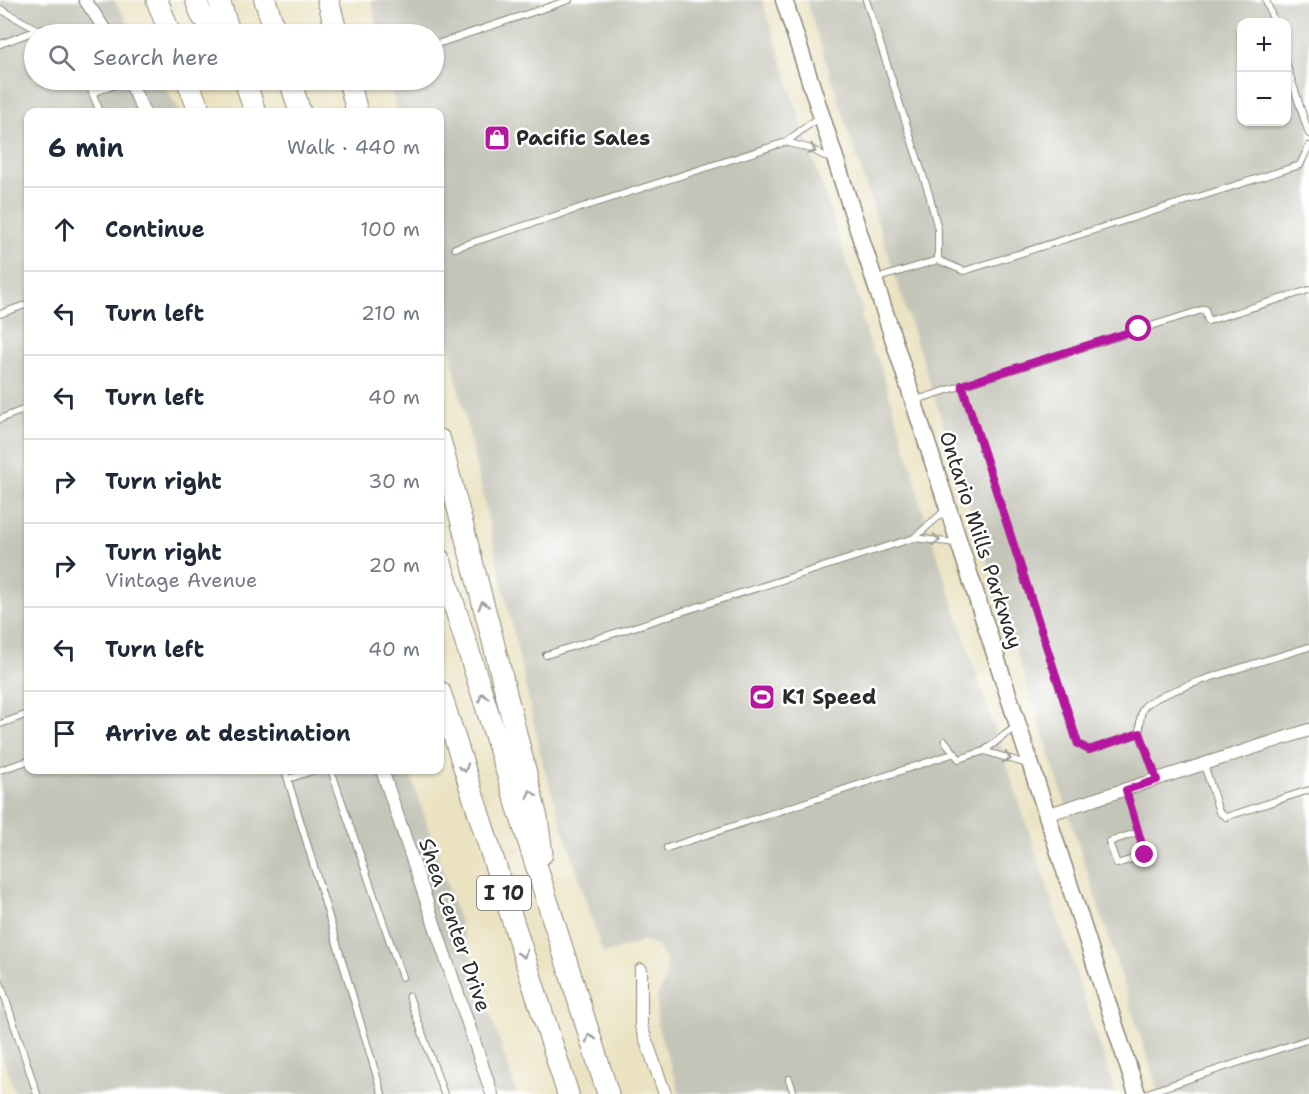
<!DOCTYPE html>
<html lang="en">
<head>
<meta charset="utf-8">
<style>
  :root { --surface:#fff; --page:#f2f2f3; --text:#1f2937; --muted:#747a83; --line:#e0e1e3 }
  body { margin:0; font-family:"Shantell Sans",sans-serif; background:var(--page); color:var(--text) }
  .controls { position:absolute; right:18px; top:18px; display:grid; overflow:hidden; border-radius:12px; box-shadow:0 2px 4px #0004 }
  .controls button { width:54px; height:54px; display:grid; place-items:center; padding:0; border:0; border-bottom:2px solid var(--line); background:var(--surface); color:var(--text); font:30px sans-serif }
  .stop { position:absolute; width:18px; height:18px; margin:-14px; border:4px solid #b5179e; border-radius:50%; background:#fff }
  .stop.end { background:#b5179e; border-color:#fff; box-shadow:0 2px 6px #0008 }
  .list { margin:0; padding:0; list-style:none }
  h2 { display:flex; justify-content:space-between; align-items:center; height:78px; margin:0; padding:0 24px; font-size:26px }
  h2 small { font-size:20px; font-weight:400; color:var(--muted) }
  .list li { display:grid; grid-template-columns:39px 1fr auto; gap:18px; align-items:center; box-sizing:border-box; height:84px; padding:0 24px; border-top:2px solid var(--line) }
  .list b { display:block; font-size:22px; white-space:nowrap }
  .list p { margin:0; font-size:20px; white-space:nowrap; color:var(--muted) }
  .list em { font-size:20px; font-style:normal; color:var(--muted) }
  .icon { flex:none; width:33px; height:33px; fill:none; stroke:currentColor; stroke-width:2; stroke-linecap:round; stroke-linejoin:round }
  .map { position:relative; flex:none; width:1309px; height:1094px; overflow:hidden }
  .search { position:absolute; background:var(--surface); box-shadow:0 2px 4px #0004; left:24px; top:24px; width:420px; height:66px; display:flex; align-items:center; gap:15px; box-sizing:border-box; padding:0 21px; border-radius:33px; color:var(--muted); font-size:22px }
  .panel { position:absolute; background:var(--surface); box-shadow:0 2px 4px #0004; left:24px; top:108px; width:420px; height:666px; border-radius:12px }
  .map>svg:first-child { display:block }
</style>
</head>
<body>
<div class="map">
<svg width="1309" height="1094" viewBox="0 0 1309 1094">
  <rect width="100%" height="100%" fill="#fff"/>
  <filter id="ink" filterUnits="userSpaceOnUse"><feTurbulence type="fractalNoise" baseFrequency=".0167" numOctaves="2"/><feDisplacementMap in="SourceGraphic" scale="12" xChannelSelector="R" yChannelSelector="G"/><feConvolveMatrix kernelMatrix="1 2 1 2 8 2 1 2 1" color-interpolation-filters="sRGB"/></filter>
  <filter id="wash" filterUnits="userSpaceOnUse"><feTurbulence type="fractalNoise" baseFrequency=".008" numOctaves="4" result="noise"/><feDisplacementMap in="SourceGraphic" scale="24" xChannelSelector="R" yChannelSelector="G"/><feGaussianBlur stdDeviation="1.35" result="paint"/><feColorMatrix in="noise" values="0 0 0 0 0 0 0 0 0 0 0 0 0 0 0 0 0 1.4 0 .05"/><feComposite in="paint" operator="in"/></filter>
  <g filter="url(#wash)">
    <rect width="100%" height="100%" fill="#eae2c1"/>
    <path fill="#c4c5b9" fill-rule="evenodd" d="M0 0H114L135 34H34V80H161L180 112H28V770H409L517 1094H16L0 1050Z
      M371 0H762L863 312 861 317 873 353 877 356 919 491 918 497 1116 1094H680L657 1025V997L665 980 667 961 655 945 645 941 603 954 544 768 440 305V112H396L389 80H434V34H379Z
      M806 0H1309V1094H1159ZM1242 22H1286V122H1242Z"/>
  </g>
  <g filter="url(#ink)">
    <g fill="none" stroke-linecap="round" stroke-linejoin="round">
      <g stroke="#8a8676" stroke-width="8">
        <path id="service" d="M866 0 929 194 938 230V260
          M1266 0 1274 22
          M0 9 38 30
          M0 44 38 30 63 28 69 34
          M434 45 569 0
          M1286 63 1309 134
          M87 80 100 112
          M92 93 130 80
          M786 142 811 149 832 160
          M455 248 786 142 819 117
          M875 279 938 260 964 271 1300 165 1309 146
          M0 314 28 304
          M962 385 1078 744 1089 750 1140 733 1157 780
          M916 400 1205 309 1208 321 1309 290
          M0 419 28 408
          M914 538 947 509
          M546 655 914 538 956 543
          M0 724 28 714
          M1140 733C1140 724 1139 714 1144 707 1157 690 1282 656 1309 647
          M945 741 959 759 984 751 1015 727
          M984 751 1027 764
          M1204 764 1219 812 1226 817 1309 790
          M0 770 28 761
          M285 770 382 1094
          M331 770 402 977
          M288 779 315 770
          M1126 790 1145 855 1117 864 1109 842 1138 832
          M667 848 955 753
          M0 982 37 1094
          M409 996 444 1094
          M789 1079 794 1094
          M1144 1094 1309 1039"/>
      </g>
      <g stroke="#8a8676" stroke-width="14">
        <path id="minor" d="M85 0 108 34
          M129 80 144 112
          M382 770 492 1094
          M1046 815 1309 730
          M641 970V1026L665 1094"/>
      </g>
      <g stroke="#8a8676" stroke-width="19">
        <path id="secondary" d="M784 0 1137 1094"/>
      </g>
      <g stroke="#8a8676" stroke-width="23">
        <path id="motorway" d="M157 0 170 34
          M196 0 202 16 226 34
          M219 0 230 34
          M265 0 276 34
          M328 0 337 34
          M187 80 200 112
          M245 80 255 112
          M290 80 300 112
          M349 80 357 112
          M440 440 493 641 537 818 542 854
          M440 560 608 1094
          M440 692 568 1094"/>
      </g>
      <use href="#service" stroke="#fff" stroke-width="6"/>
      <use href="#minor" stroke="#fff" stroke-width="12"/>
      <use href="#secondary" stroke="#fff" stroke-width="16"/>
      <use href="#motorway" stroke="#fff" stroke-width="21"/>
    </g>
    <defs><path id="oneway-chevron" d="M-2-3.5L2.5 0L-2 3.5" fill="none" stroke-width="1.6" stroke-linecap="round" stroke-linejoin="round" transform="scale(1.5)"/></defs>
    <g stroke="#a0a0a0">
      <use href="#oneway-chevron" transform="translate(812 150) rotate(24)"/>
      <use href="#oneway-chevron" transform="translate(936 540) rotate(7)"/>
      <use href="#oneway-chevron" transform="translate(483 605) rotate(-105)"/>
      <use href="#oneway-chevron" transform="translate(483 697) rotate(-107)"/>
      <use href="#oneway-chevron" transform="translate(1007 758) rotate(16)"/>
      <use href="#oneway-chevron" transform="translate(464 768) rotate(72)"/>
      <use href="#oneway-chevron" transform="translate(531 794) rotate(-104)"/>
      <use href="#oneway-chevron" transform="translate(523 954) rotate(72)"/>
      <use href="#oneway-chevron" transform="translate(590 1038) rotate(-108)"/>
    </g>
  </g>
  <g fill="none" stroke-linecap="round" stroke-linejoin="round" filter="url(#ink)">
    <path stroke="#b5179e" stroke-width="8" d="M1139 329 962 385 1078 744 1089 750 1140 733 1157 780 1126 790 1145 855"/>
  </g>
  <defs>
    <g id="shop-square" transform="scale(1.35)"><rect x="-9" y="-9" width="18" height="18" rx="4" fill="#b5179e" stroke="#fff"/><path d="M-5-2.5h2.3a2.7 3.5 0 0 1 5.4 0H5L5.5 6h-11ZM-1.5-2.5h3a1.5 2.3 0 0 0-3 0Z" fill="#fff"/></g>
    <g id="stadium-square" transform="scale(1.35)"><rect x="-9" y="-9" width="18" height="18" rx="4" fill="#b5179e" stroke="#fff"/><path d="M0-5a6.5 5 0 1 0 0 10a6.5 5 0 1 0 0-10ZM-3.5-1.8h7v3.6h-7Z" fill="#fff"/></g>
  </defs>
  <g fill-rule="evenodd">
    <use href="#shop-square" x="497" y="138"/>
    <use href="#stadium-square" x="762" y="697"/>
  </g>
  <g text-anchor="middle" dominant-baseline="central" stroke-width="5" stroke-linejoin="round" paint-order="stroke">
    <rect fill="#fff" stroke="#6b6b6b" stroke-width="1.5" x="477" y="876" width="54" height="34" rx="4.5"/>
    <g font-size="20" font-weight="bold" fill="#2b2b2b">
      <text x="504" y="893">I 10</text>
    </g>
    <g font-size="21" font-weight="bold" fill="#2b2b2b" stroke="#fff" text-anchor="start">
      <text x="516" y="138">Pacific Sales</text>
      <text x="782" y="697">K1 Speed</text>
    </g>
    <g font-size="21" fill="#2b2b2b" stroke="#fff">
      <text transform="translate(981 540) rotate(72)">Ontario Mills Parkway</text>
      <text transform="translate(455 925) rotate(71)">Shea Center Drive</text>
    </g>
  </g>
</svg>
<div class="controls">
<button>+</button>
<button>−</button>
</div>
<div class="stop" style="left:1139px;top:329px"></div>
<div class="stop end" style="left:1145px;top:855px"></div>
<div class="search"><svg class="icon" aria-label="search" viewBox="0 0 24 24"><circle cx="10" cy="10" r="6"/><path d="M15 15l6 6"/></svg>Search here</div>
<section class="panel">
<h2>6 min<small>Walk · 440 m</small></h2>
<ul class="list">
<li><svg class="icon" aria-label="ahead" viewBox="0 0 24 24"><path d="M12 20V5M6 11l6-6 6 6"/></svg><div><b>Continue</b></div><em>100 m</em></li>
<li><svg class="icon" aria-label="left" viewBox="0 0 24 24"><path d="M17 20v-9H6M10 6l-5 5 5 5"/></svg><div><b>Turn left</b></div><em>210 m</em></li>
<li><svg class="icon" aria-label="left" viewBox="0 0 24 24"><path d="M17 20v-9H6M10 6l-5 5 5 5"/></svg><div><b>Turn left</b></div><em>40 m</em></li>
<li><svg class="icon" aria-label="right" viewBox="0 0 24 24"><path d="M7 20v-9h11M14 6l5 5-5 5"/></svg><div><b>Turn right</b></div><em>30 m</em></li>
<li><svg class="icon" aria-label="right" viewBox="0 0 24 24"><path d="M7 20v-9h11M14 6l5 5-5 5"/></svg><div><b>Turn right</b><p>Vintage Avenue</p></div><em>20 m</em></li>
<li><svg class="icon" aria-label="left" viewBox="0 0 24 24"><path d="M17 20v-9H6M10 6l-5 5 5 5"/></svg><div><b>Turn left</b></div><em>40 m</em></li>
<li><svg class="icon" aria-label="arrive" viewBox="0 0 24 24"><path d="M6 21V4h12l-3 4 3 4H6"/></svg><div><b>Arrive at destination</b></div></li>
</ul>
</section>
</div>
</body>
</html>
